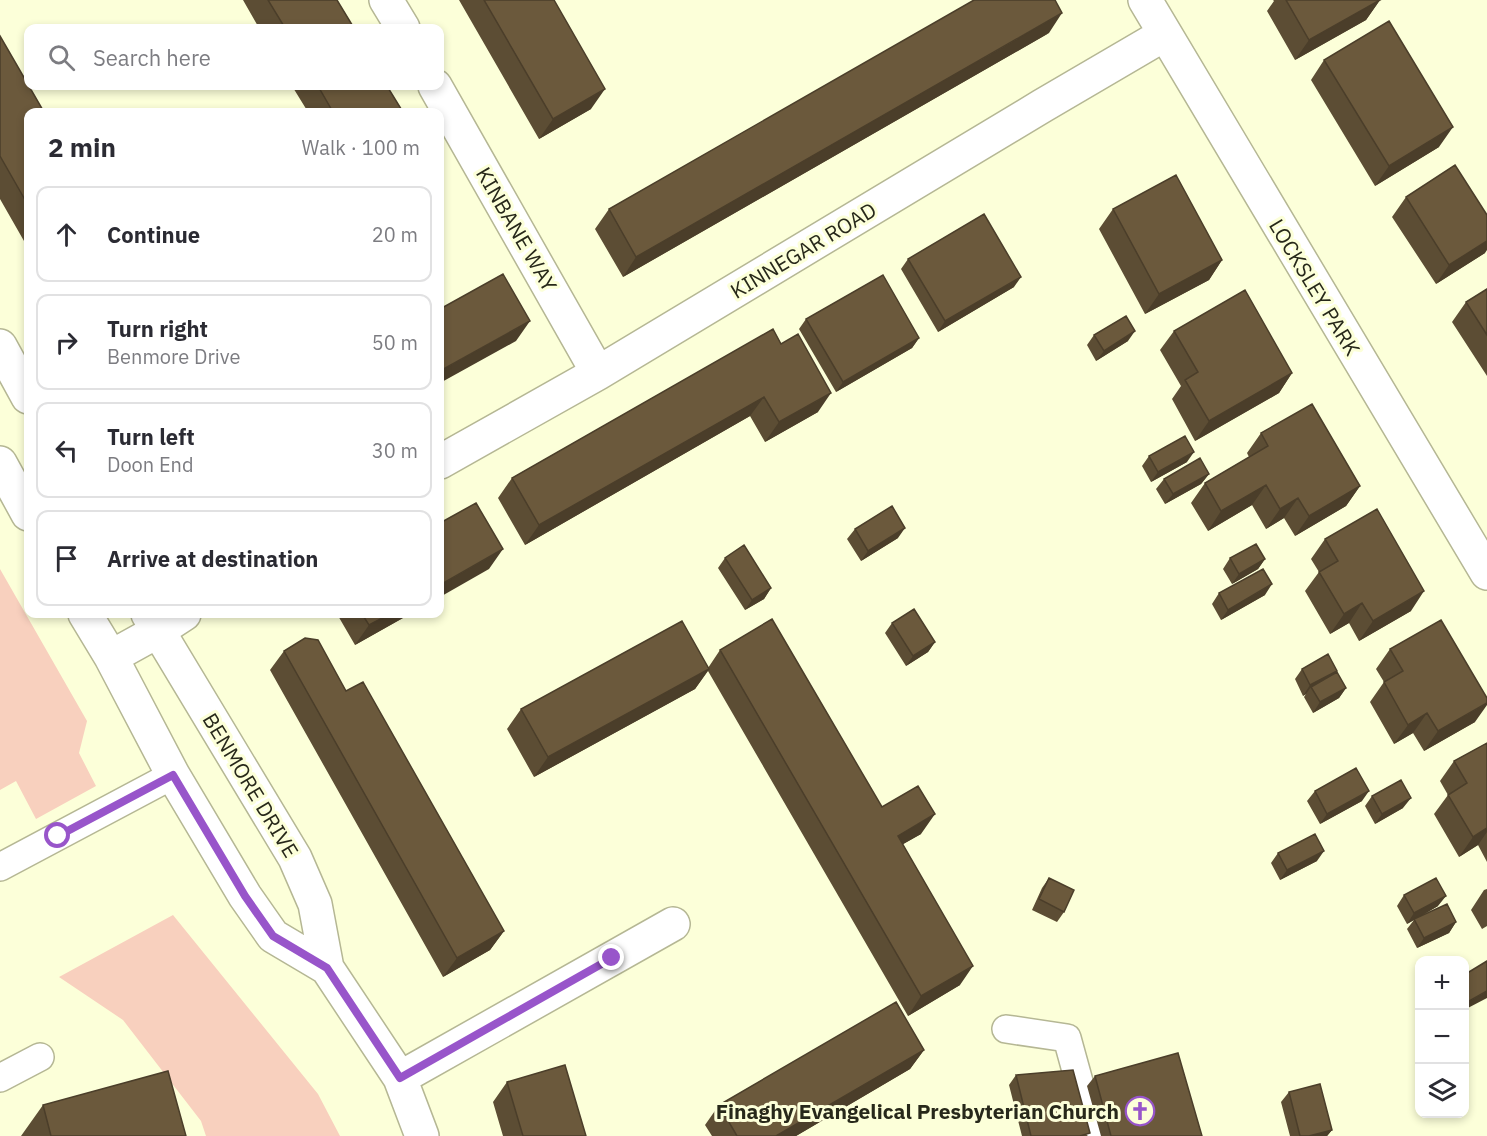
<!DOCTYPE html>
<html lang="en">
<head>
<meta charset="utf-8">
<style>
  :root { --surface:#fff; --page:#f2f2f3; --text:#2b2b33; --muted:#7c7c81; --line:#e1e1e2 }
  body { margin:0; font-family:"IBM Plex Sans",sans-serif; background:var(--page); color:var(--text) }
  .controls { position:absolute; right:18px; bottom:18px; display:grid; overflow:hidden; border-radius:12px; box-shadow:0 3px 9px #0003 }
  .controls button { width:54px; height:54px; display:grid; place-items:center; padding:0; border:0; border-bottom:2px solid var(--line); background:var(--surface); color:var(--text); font:30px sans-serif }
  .stop { position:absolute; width:18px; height:18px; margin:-14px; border:4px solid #9855ca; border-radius:50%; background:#fff }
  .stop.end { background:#9855ca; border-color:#fff; box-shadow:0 2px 6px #0008 }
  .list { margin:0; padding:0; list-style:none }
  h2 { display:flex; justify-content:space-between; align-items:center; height:78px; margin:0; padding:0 24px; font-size:26px }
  h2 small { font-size:20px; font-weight:400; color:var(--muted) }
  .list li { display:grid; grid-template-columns:39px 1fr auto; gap:18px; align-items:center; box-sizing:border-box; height:96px; margin:0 12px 12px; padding:0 12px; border:2px solid var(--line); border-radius:12px }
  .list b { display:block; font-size:22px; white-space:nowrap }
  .list p { margin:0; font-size:20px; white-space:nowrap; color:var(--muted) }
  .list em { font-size:20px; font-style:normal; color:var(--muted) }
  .icon { flex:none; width:33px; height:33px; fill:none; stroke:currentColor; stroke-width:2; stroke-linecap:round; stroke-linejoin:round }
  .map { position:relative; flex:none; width:1487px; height:1136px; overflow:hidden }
  .search { position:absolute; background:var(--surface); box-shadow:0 3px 9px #0003; left:24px; top:24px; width:420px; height:66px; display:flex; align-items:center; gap:15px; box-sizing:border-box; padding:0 21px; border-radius:12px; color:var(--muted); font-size:22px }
  .panel { position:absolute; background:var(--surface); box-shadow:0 3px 9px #0003; left:24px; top:108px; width:420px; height:510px; border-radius:12px }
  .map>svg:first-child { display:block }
</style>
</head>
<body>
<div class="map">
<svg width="1487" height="1136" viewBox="0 0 1487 1136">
  <rect width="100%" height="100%" fill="#fcffd9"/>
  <path fill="#f8d0be" d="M0 569 87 721 79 753 96 786 36 819 16 781 0 790Z
    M173 915 318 1094 340 1136H206L201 1121 123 1020 59 977Z"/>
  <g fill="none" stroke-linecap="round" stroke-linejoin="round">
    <g stroke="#b5b794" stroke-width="30">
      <path id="service" d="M0 867 173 775
        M1006 1029 1067 1038 1094 1136
        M0 1078 40 1057"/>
    </g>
    <g stroke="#b5b794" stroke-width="36">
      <path id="minor" d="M386 0 403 28
        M1145 0 1487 573
        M435 86 598 373
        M0 346 28 397
        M440 462 598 373 1042 106 1165 34
        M0 463 28 514
        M85 614 111 657 173 775 245 896 273 936 327 968
        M148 614 295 858 315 904 327 968 400 1078 422 1136
        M111 657 158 631 184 614
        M400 1078 673 924"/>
    </g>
    <use href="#service" stroke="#fff" stroke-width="27"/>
    <use href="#minor" stroke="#fff" stroke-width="33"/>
  </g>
  <path fill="#5c4d34" d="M243 0H337L354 28H259Z
    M459 0H554L591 109 539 139Z
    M1273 0H1380L1366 20 1295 60 1267 11 1274 1Z
    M1049 33 623 277 595 229 609 209Z
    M0 36 28 112V248L0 199Z
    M1324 60 1439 147 1375 186 1311 80Z
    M292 86H387L403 112H308Z
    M1406 197 1485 253 1436 284 1392 217Z
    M1113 209 1222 260 1209 280 1145 314 1099 229Z
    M908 259 1014 287 938 332 901 269Z
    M1487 289V376L1452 322 1466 302Z
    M806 319 919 338 912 348 836 392 799 329Z
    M773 329 818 412 765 442 750 416 525 545 498 498 512 478Z
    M1174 331 1292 373 1279 393 1195 441 1172 399 1181 386 1160 350Z
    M1094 335 1128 341 1096 361 1087 345Z
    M1261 433 1360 486 1346 506 1295 536 1284 518 1266 529 1252 505 1208 531 1191 503 1205 483 1249 457 1247 453Z
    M1149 456 1187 462 1151 482 1142 466Z
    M1209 474 1201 484 1165 504 1156 489 1164 479Z
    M855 529 898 538 861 561 847 539Z
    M1325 539 1411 611 1359 641 1349 623 1330 634 1305 591 1319 572 1311 559Z
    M725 558 771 588 764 599 745 610 718 568Z
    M1230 558 1265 559 1258 569 1232 584 1223 569Z
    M1219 593 1265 595 1221 620 1212 604Z
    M337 614H410L355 645Z
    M892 623 935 642 928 652 906 666 885 633Z
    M1390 649 1475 722 1424 751 1413 733 1394 744 1370 702 1384 682 1376 669Z
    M720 650 882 807 921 834 903 844 960 985 908 1016 708 671 695 689 534 777 507 729 521 709 708 668Z
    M284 651 346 691 504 931 490 950 443 977 270 670Z
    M1302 669 1337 671 1335 673 1346 688 1339 698 1313 713 1304 697 1306 694 1303 696 1295 679Z
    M1487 743V862L1478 845 1459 857 1434 814 1448 795 1440 781 1454 761Z
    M1315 791 1362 801 1320 824 1307 801Z
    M1372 796 1403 808 1375 824 1365 806Z
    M1278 853 1317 861 1280 880 1271 863Z
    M1049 878 1064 912 1057 922 1032 910 1042 888Z
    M1487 889V926L1482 929 1471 910 1484 890Z
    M1404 895 1438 906 1421 916 1456 922 1449 933 1417 948 1407 929 1414 920 1407 924 1397 906Z
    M924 1050 910 1069 796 1136H712L705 1125 719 1105Z
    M1016 1075 1088 1136H1022L1009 1085Z
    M1095 1076 1202 1136H1101L1087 1086Z
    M507 1082 586 1136H503L493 1102Z
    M1289 1092 1332 1130 1327 1136H1290L1281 1102Z
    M43 1105 186 1136H21Z"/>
  <path fill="#4b3e2a" d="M1380 0 1366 20 1295 60 1309 40Z
    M1062 13 1049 33 623 277 636 257Z
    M605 89 591 109 539 139 553 119Z
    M1453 127 1439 147 1375 186 1389 166Z
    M1487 241V250L1485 253 1436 284 1449 265Z
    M1222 260 1209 280 1145 314 1159 294Z
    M1021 277 1014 287 938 332 945 321Z
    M530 321 516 341 440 383V371Z
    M1135 331 1128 341 1096 361 1104 351Z
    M919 338 912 348 836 392 843 382Z
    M1292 373 1279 393 1195 441 1209 421Z
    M831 393 818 412 765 442 779 422Z
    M764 397 750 416 525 545 539 525Z
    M1194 452 1187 462 1151 482 1158 472Z
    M1209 474 1201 484 1165 504 1173 494Z
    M1266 485 1252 505 1208 531 1221 511Z
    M1360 486 1346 506 1295 536 1309 516Z
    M1298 498 1284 518 1266 529 1280 509Z
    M905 528 898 538 861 561 868 551Z
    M503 549 489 569 440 597V585Z
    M1265 559 1258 569 1232 584 1239 574Z
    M1272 584 1265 595 1221 620 1228 610Z
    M771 588 764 599 745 610 752 600Z
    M1424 591 1411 611 1359 641 1373 621Z
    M1362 603 1349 623 1330 634 1344 614Z
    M390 614H410L355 645 369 625Z
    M935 642 928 652 906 666 913 656Z
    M709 669 695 689 534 777 548 757Z
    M1337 671 1330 681 1311 687 1306 694 1303 696 1310 685Z
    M1346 688 1339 698 1313 713 1320 702Z
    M1487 703V705L1475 722 1424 751 1438 731Z
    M1427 713 1413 733 1394 744 1408 725Z
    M1369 791 1362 801 1320 824 1327 814Z
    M1411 798 1403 808 1375 824 1382 814Z
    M935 814 921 834 884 855 898 836Z
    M1487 828V832L1478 845 1459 857 1473 837Z
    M1324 851 1317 861 1280 880 1287 870Z
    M1446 896 1438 906 1407 924 1414 913Z
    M1456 922 1449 933 1417 948 1424 938Z
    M504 931 490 950 443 977 457 958Z
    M973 966 960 985 908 1016 921 996Z
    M1487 991V998L1464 1010V1004Z
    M924 1050 910 1069 796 1136H776Z
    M1332 1130 1327 1136H1309Z"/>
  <path fill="#6b593c" stroke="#4b3e2a" stroke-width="1.5" d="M268 0H337L354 28H285Z
    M484 0H554L605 89 553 119Z
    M974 0H1055L1062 13 636 257 609 209Z
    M1286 0H1380L1309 40Z
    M1389 21 1453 127 1389 166 1324 60Z
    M0 36 44 112H28V205L0 156Z
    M318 86H387L403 112H333Z
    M1455 165 1487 215V241L1449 265 1406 197Z
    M1176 175 1222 260 1159 294 1113 209Z
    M984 214 1021 277 945 321 908 259Z
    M503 274 530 321 440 371V309Z
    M883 275 919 338 843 382 806 319Z
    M1487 289V335L1466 302Z
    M1245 290 1292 373 1209 421 1185 380 1198 372 1174 331Z
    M1126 316 1135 331 1104 351 1094 335Z
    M773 329 781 344 798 334 831 393 779 422 764 397 539 525 512 478Z
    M1312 404 1360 486 1309 516 1298 498 1280 509 1266 485 1221 511 1205 483 1268 446 1261 433Z
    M1185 436 1194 452 1158 472 1149 456Z
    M1200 458 1209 474 1173 494 1164 479Z
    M476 503 503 549 440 585V523Z
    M892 506 905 528 868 551 855 529Z
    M1377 509 1424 591 1373 621 1362 603 1344 614 1319 572 1338 561 1325 539Z
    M1256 544 1265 559 1239 574 1230 558Z
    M744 545 771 588 752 600 725 558Z
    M1263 569 1272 584 1228 610 1219 593Z
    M914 609 935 642 913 656 892 623Z
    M362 614H390L369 625Z
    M772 619 882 807 918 786 935 814 898 836 973 966 921 996 720 650Z
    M1441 620 1487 698V703L1438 731 1427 713 1408 725 1384 682 1403 671 1390 649Z
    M682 621 709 669 548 757 521 709Z
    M305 638 318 640 346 691 363 682 504 931 457 958 284 651Z
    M1328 654 1337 671 1310 685 1302 669Z
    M1337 672 1346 688 1320 702 1311 687Z
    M1487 743V828L1473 837 1448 795 1467 783 1454 761Z
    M1356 768 1369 791 1327 814 1315 791Z
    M1401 780 1411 798 1382 814 1372 796Z
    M1315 834 1324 851 1287 870 1278 853Z
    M1049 878 1074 890 1064 912 1039 899Z
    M1436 878 1446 896 1414 913 1404 895Z
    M1447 904 1456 922 1424 938 1414 919Z
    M1487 961V991L1464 1004V975Z
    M896 1002 924 1050 776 1136H737L719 1105Z
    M1178 1053 1202 1136H1111L1095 1076Z
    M565 1065 586 1136H523L507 1082Z
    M1073 1070 1090 1133 1080 1136H1031L1016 1075Z
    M168 1071 186 1136H51L43 1105Z
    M1320 1084 1332 1130 1309 1136H1300L1289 1092Z"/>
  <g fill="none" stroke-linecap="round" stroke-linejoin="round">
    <path stroke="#9855ca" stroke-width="8" d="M58 836 173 775 245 896 273 936 327 968 400 1078 612 958"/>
  </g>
  <defs>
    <g id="church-ring" transform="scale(1.5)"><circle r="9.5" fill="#fcffd9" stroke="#9855ca" stroke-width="1.5"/><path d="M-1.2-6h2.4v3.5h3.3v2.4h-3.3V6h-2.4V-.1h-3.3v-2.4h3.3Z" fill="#9855ca"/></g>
  </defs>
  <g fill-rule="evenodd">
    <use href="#church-ring" x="1140" y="1111"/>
  </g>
  <g text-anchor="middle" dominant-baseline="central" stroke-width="6" stroke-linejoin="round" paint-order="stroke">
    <g font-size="21" fill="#27281a" stroke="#fcffd9">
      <text transform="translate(517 229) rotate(60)">KINBANE WAY</text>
      <text transform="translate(803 250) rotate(-31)">KINNEGAR ROAD</text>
      <text transform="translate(1315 287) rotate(59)">LOCKSLEY PARK</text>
      <text transform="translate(251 785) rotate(59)">BENMORE DRIVE</text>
    </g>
    <g font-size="21" font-weight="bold" fill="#27281a" stroke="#fcffd9" text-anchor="end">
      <text x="1119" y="1111">Finaghy Evangelical Presbyterian Church</text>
    </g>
  </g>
</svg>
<div class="controls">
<button>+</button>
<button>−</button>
<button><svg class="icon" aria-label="layers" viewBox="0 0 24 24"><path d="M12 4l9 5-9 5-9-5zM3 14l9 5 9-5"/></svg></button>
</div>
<div class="stop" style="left:58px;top:836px"></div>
<div class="stop end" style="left:612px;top:958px"></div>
<div class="search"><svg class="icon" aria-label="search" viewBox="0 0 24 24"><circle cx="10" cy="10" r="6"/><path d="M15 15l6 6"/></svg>Search here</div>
<section class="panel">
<h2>2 min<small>Walk · 100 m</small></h2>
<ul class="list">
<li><svg class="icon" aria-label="ahead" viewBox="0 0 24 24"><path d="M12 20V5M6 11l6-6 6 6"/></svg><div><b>Continue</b></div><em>20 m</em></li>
<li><svg class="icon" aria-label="right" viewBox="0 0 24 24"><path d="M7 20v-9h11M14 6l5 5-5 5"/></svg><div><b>Turn right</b><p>Benmore Drive</p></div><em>50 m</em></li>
<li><svg class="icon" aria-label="left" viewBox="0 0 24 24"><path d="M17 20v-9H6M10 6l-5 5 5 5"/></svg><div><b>Turn left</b><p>Doon End</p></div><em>30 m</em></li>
<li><svg class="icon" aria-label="arrive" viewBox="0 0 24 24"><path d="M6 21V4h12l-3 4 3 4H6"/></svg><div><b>Arrive at destination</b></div></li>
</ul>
</section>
</div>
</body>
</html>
